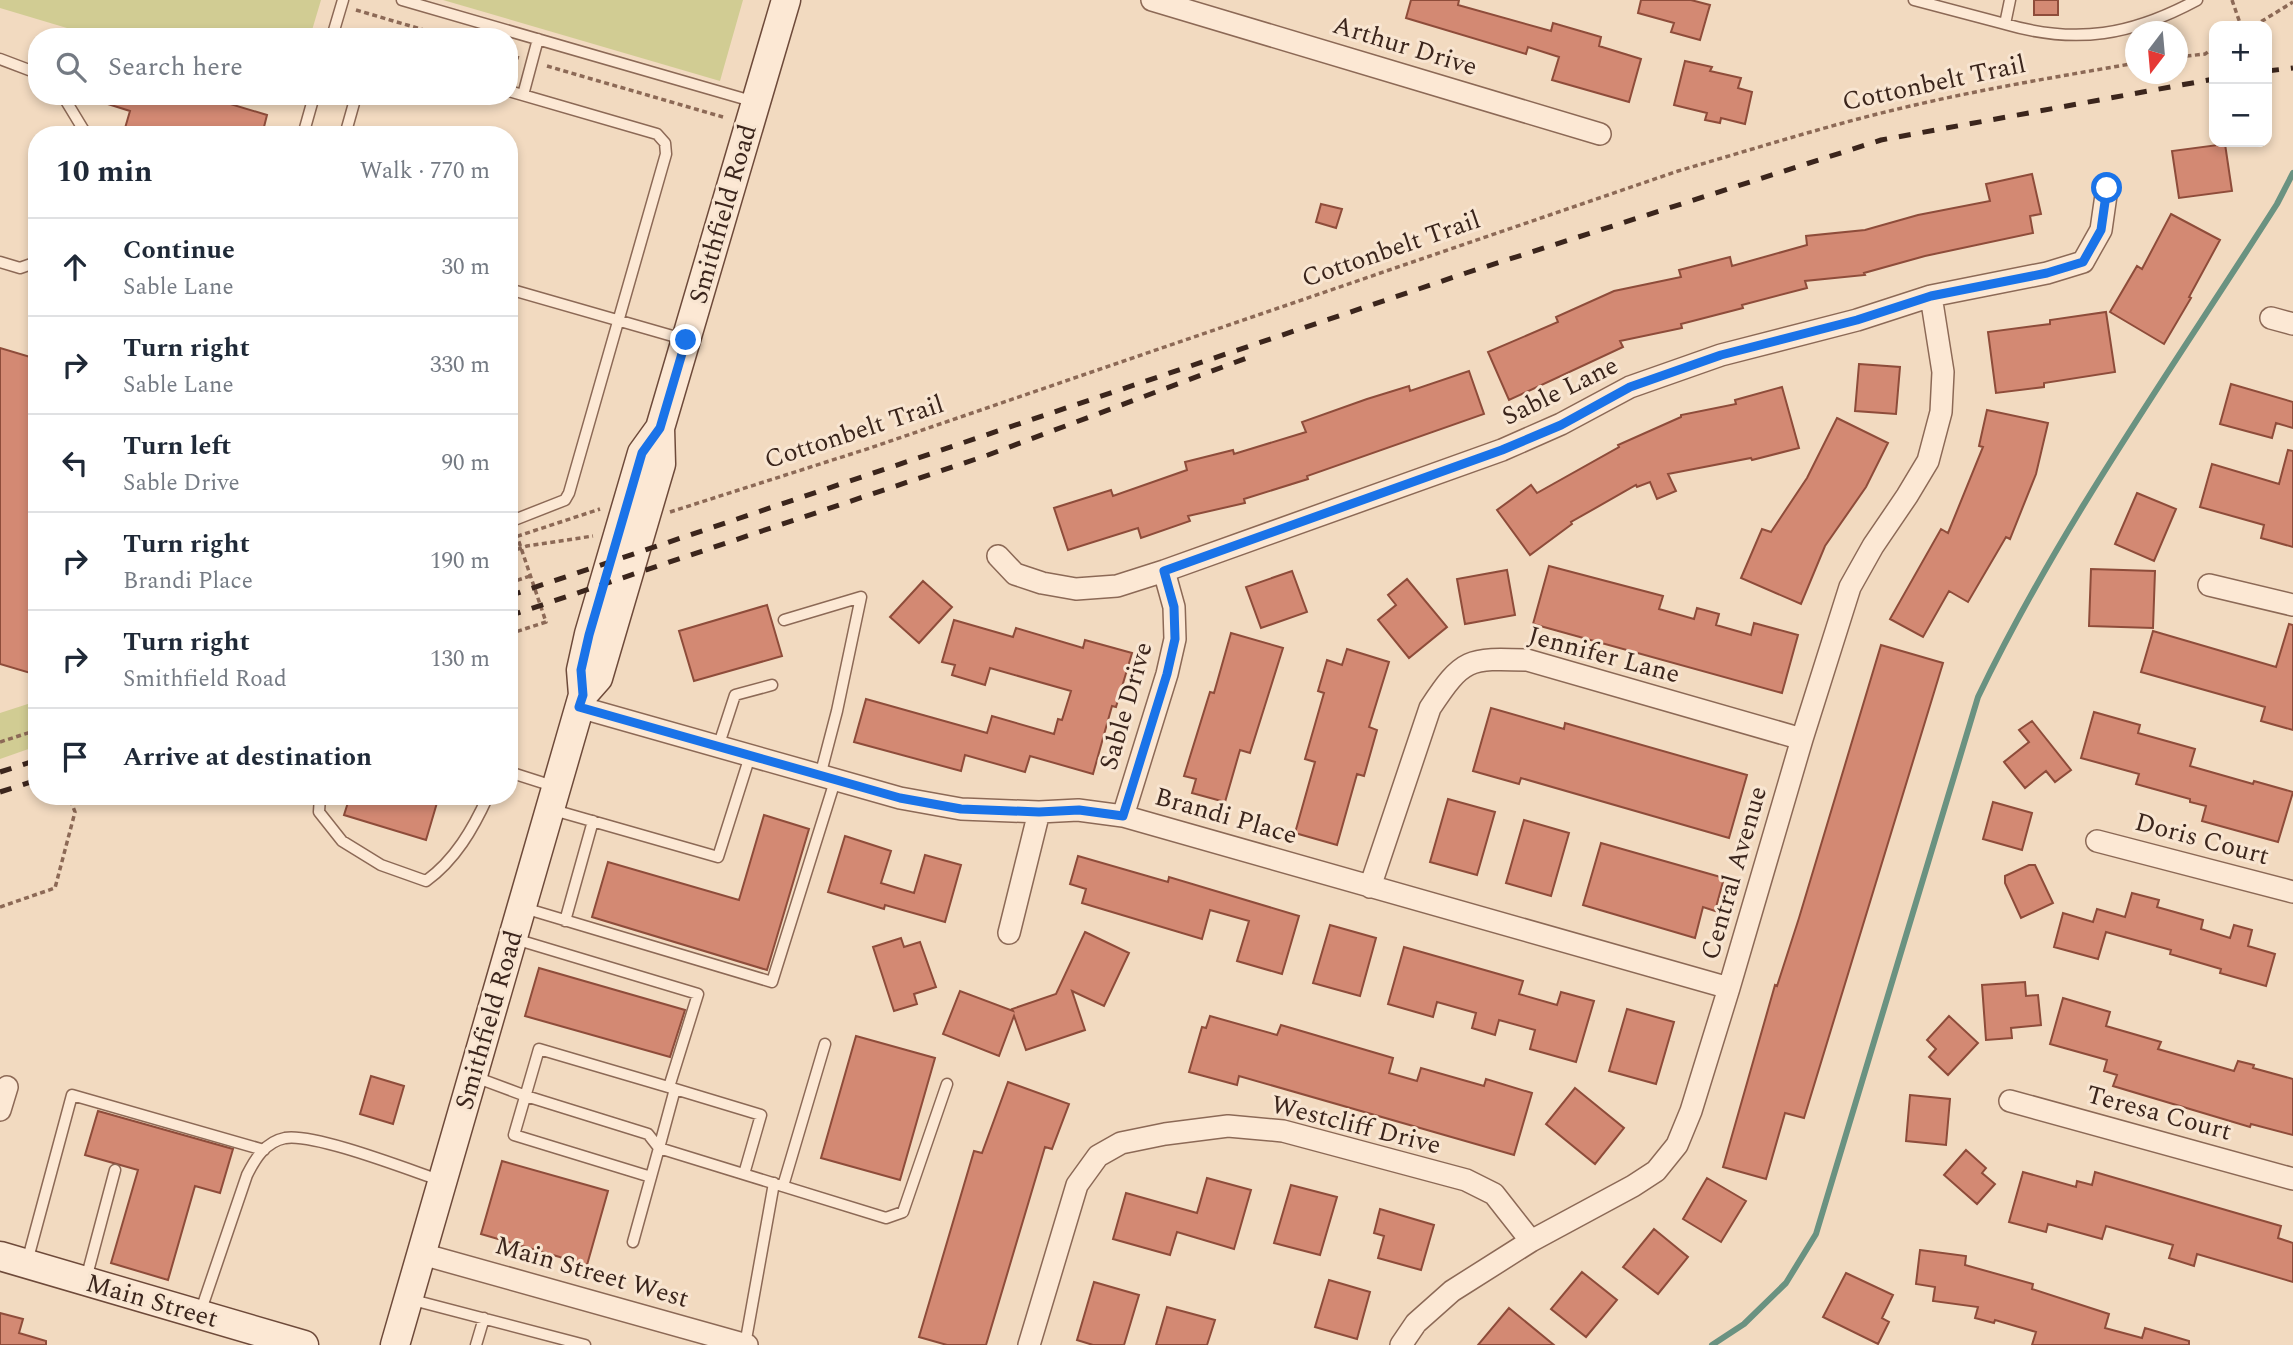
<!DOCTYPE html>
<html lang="en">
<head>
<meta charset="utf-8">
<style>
  :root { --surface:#fff; --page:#f2f2f3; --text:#1f2937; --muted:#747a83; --line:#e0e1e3 }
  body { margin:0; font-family:Spectral,serif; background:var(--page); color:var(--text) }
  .controls { position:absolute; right:21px; top:21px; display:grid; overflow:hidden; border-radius:14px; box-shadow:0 4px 10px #0003 }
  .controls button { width:63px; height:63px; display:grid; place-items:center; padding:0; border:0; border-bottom:2px solid var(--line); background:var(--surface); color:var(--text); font:35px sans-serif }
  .compass { position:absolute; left:2125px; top:21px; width:63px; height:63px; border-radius:50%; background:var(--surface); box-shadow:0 4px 10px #0003; rotate:196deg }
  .stop { position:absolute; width:21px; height:21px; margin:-16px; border:5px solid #1a73e8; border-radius:50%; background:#fff }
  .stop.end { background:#1a73e8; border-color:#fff; box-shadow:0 2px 7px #0008 }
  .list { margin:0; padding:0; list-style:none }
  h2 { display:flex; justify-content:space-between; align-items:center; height:91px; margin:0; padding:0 28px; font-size:30px }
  h2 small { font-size:23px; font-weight:400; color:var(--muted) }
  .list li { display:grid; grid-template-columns:46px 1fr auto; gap:21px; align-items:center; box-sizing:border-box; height:98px; padding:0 28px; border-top:2px solid var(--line) }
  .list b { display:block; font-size:26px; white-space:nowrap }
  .list p { margin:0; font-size:23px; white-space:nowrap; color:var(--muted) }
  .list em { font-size:23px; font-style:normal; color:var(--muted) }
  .icon { flex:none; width:38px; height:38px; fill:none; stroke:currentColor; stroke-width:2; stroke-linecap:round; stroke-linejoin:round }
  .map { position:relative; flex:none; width:2293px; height:1345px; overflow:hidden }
  .search { position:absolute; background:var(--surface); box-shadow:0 4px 10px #0003; left:28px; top:28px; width:490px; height:77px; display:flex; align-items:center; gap:18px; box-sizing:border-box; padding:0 24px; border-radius:28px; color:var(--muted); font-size:26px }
  .panel { position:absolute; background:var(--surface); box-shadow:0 4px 10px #0003; left:28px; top:126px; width:490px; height:679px; border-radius:28px }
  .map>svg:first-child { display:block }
</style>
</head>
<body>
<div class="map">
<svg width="2293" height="1345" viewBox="0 0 2293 1345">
  <rect width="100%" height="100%" fill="#f2dac0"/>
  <path fill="#d1cc93" d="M0 0H321L310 37H97L0 8Z
    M443 0H743L720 81Z
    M37 701V746L0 759V713Z"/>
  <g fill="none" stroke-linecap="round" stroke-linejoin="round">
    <path stroke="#6a9281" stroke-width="6" d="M1712 1345 1744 1324 1786 1283 1816 1234 1978 697C2061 524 2174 366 2277 204L2293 173"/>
  </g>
  <path fill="#d38973" stroke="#8e4c3a" stroke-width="2" d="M1411 0H1459L1458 5 1551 31 1553 23 1601 37 1599 46 1641 59 1629 102 1552 80 1559 57 1528 47 1526 54 1406 18Z
    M1641 0H1691L1710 5 1700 40 1671 32 1674 23 1638 13Z
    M2034 0H2058V15H2034Z
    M1685 61 1712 67 1710 71 1741 78 1738 88 1752 92 1745 124 1721 118 1720 123 1705 120 1707 113 1674 105Z
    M95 96H204L267 115 262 135H123L130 111 95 100Z
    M2225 144 2232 191 2179 198 2172 151Z
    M2032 174 2041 214 2030 216 2033 233 1925 256 1864 273 1865 275 1805 281 1807 288 1742 305 1743 308 1681 324 1682 328 1620 341 1623 347 1509 400 1488 352 1558 322 1556 317 1614 291 1681 277 1679 270 1730 257 1732 266 1807 245 1806 236 1865 230 1918 215 1990 201 1986 184Z
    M1321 204 1342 209 1336 228 1316 222Z
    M2171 214 2220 240 2189 297 2191 298 2164 344 2110 312 2137 266 2142 269Z
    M2106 312 2115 372 2044 383V387L1996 393 1988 332 2050 324V320Z
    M0 348 37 359V675L0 664Z
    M1859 364 1900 367 1896 414 1855 411Z
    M1469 371 1484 414 1307 476 1308 479 1244 499 1245 503 1188 516 1190 521 1141 538 1138 528 1068 550 1054 508 1111 490 1113 496 1187 470 1185 462 1233 450 1234 454 1306 432 1302 422 1367 399 1409 386 1410 391Z
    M2231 384 2293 402V428L2276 423 2272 438 2220 424Z
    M1782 387 1799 448 1752 460 1751 458 1668 474 1676 491 1657 499 1650 482 1637 487 1636 485 1571 522 1572 524 1530 555 1497 510 1531 485 1537 493 1619 447 1618 445 1681 417V415L1736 404 1735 400Z
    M1987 410 2048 423 2036 474 2010 539 2006 537 1968 602 1949 591 1923 637 1890 619 1941 529 1948 533 1983 447 1979 446Z
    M1837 418 1888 443 1866 487 1825 546 1801 604 1741 578 1762 529 1771 532 1807 478Z
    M2288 450 2293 451V547L2261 538 2264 525 2200 507 2212 464 2279 484Z
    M2137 493 2176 509 2154 561 2115 544Z
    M1549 566 1663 596 1659 609 1694 619 1697 608 1719 614 1716 625 1751 635 1754 623 1798 635 1782 693 1533 624Z
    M2091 569 2155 571 2153 628 2089 626Z
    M1507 570 1515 615 1465 624 1457 579Z
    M1292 571 1307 612 1261 628 1246 587Z
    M1407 579 1447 627 1409 658 1378 620 1396 605 1388 595Z
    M923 581 952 607 919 643 890 617Z
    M767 605 782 656 694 681 679 631Z
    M954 620 1013 637 1016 628 1083 648 1085 640 1132 653 1116 707 1112 706 1093 774 1030 756 1025 772 965 755 961 771 854 742 866 699 987 733 992 716 1054 734 1058 719 1062 720 1071 691 990 668 985 685 952 675 955 665 942 662Z
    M2289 624 2293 625V730L2261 721 2265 707 2141 672 2153 631 2276 667Z
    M1231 633 1283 648 1250 753 1240 750 1225 802 1192 793 1196 779 1184 776 1210 692 1214 693Z
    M1881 645 1943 663 1804 1118 1785 1113 1766 1179 1723 1167 1775 985 1777 986 1799 918Z
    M1347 649 1389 662 1369 727 1377 730 1364 776 1357 774 1337 845 1295 833 1315 762 1305 759 1324 693 1318 691 1327 660 1342 665Z
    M1491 708 1564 729 1565 723 1747 775 1729 838 1521 778 1519 784 1473 771Z
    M2094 712 2140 725 2138 733 2195 749 2190 766 2253 784 2254 781 2293 792 2278 842 2202 821 2206 806 2190 802V799L2136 784 2139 774 2081 758Z
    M2032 721 2071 770 2055 782 2046 771 2025 788 2004 762 2029 742 2019 730Z
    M350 796H439L426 840 344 815Z
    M1448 799 1495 812 1477 875 1430 862Z
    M1993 802 2032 813 2022 850 1983 839Z
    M764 815 809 829 767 970 592 917 608 862 739 900Z
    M1524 820 1569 833 1551 896 1506 883Z
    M845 836 891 851 881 883 914 893 925 855 961 865 945 922 885 905 884 909 828 892Z
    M1601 843 1724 878 1715 911 1703 907 1695 938 1583 905Z
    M1078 856 1168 882 1169 877 1299 916 1282 974 1237 961 1249 921 1210 910 1202 939 1082 903 1086 889 1070 884Z
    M2029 865H2035L2053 903 2021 918 2005 883V876Z
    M2132 893 2159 900 2157 907 2203 920 2201 929 2230 938 2234 925 2252 930 2248 946 2275 954 2266 986 2220 973 2221 969 2170 954 2171 950 2106 932 2098 959 2054 947 2063 913 2093 922 2097 909 2125 917Z
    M1330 925 1376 938 1360 996 1313 983Z
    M1085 932 1129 953 1104 1006 1072 991 1085 1030 1026 1050 1014 1016 999 1056 943 1034 960 991 1013 1011 1012 1009 1056 994Z
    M901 938 904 947 920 942 936 987 914 994 917 1004 894 1011 873 947Z
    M1404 947 1523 981 1519 994 1557 1005 1561 992 1594 1001 1576 1062 1530 1049 1535 1030 1499 1020 1495 1035 1472 1028 1476 1013 1437 1002 1433 1017 1388 1004Z
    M539 968 685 1010 670 1057 525 1016Z
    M2025 982 2026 996 2038 995 2041 1025 2011 1028 2012 1038 1986 1040 1982 985Z
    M2063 998 2110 1012 2106 1026 2161 1042 2158 1049 2234 1071 2238 1061 2254 1065 2253 1068 2293 1079V1135L2251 1124 2250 1127 2113 1086 2117 1075 2104 1071 2107 1060 2050 1044Z
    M1627 1009 1674 1022 1656 1084 1609 1071Z
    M1210 1016 1277 1035 1281 1025 1393 1058 1389 1073 1417 1081 1421 1068 1484 1086 1486 1079 1532 1093 1514 1155 1239 1076 1237 1085 1189 1072 1202 1027 1206 1028Z
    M1949 1016 1978 1043 1948 1075 1929 1057 1936 1049 1927 1040Z
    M856 1036 935 1058 900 1180 821 1158Z
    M371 1076 404 1086 393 1124 360 1114Z
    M1008 1082 1069 1104 1052 1149 1045 1147 986 1345H947L919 1337 974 1151 982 1153Z
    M1575 1088 1624 1128 1595 1164 1546 1124Z
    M1910 1095 1950 1099 1946 1145 1906 1141Z
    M98 1111 233 1149 220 1193 195 1186 168 1280 111 1263 138 1170 85 1155Z
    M1966 1150 1986 1168 1982 1173 1995 1184 1977 1204 1944 1175Z
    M502 1161 608 1191 587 1265 481 1234Z
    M2023 1172 2076 1187 2077 1181 2092 1185 2095 1172 2281 1226 2278 1238 2293 1243V1282L2197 1254 2194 1266 2169 1258 2173 1245 2106 1226 2102 1239 2048 1224 2046 1232 2009 1222Z
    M1207 1178 1251 1190 1234 1249 1177 1232 1170 1255 1113 1239 1126 1193 1197 1213Z
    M1707 1178 1746 1201 1721 1242 1683 1219Z
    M1291 1185 1337 1197 1320 1255 1274 1243Z
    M1380 1209 1434 1225 1421 1270 1378 1258 1384 1236 1374 1233Z
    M1654 1229 1688 1257 1658 1294 1623 1267Z
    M1920 1250 1966 1256 1965 1265 2033 1284 2032 1289 2109 1314 2105 1328 2142 1338 2145 1328 2189 1341V1345H2032L2036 1332 1995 1320 1994 1323 1975 1318 1978 1307 1933 1301 1935 1287 1916 1284Z
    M1582 1272 1617 1300 1586 1337 1551 1309Z
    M1846 1273 1893 1295 1882 1318 1889 1322 1878 1344 1823 1317Z
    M1329 1280 1370 1292 1357 1339 1315 1327Z
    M1094 1282 1139 1295 1124 1345H1093L1077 1340Z
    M1167 1307 1215 1320 1207 1345H1156Z
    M1509 1308 1554 1345H1478Z
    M0 1313 23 1319 19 1333 46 1341V1345H0Z"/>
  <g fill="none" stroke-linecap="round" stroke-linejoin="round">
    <g stroke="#8c6956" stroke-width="13">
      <path id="lane" d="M402 0 755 102
        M1914 0 2005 24
        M2010 0 2005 24C2077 45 2132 35 2197 0
        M332 37 343 0
        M0 59 37 73
        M509 91 657 134 665 143 666 154 569 493 565 500 509 522
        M523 95 538 39
        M63 96 83 129 81 135
        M303 135 314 96
        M345 135 356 96
        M0 262 20 268 37 262
        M509 289 683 339
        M784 620 861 597 837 711 820 776
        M718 747 735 695 772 685
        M509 772 556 787
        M320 796 319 812 342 841 381 865 426 881C455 860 473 829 488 796
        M550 809 718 857 750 756
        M524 908 772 982 835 781
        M565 921 593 821
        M515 939 698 994 669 1087
        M475 1077 526 1096 648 1134 659 1148 633 1242
        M744 1174 761 1115 675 1089 659 1148 886 1218 903 1212 947 1084
        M651 1177 514 1135 539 1049 675 1089
        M783 1186 825 1044
        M27 1262 72 1095 264 1150
        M86 1279 115 1170
        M409 1299 585 1345
        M200 1313 247 1175C255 1159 265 1142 285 1138 315 1133 409 1170 442 1181
        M476 1345 484 1318
        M745 1345 774 1183"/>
    </g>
    <g stroke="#8c6956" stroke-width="24">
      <path id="street" d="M1152 0 1600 134
        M2271 318 2293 324
        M998 556 1015 574 1042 583 1076 589 1117 586 1164 571 1502 450 1561 424 1630 387 1721 355 1857 320 1931 296 2047 273 2083 262 2101 230 2107 188
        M2209 585 2293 605
        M579 707 900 798 961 809 1039 812 1078 810 1123 816 1729 988
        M1123 816 1167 674 1175 639 1174 607 1164 571
        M2097 841 2293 892
        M1370 887 1430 708C1463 658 1468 658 1527 660L1802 739
        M1009 933 1039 812
        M2010 1101 2293 1179
        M0 1110 7 1087
        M422 1254 747 1345
        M1029 1345 1077 1185 1098 1156 1121 1143 1165 1134 1228 1126 1283 1131 1466 1180 1494 1194 1531 1241
        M1401 1345 1416 1323 1452 1291 1531 1241 1633 1186 1656 1171 1677 1145 1691 1111 1729 988 1802 739 1850 587 1873 546 1907 496 1928 461 1941 412 1943 372 1931 296"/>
    </g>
    <g stroke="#6e4a3a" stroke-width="31">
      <path id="secondary" d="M583 695 598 678 661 464 660 428 786 0
        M0 1256 304 1345
        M395 1345 583 695 581 670 589 634 642 453 660 428"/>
    </g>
    <path stroke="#8c6956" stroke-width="3.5" stroke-dasharray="5 3.5" stroke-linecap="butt" d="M2232 0 2241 26
      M356 10 448 37
      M2254 26 2293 2
      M509 55 519 58
      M2178 57 2205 54 2214 48
      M547 66 723 117
      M670 512 870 448 1678 171C1757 148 1835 123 1915 105 1988 88 2062 76 2136 63
      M509 539 600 509
      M509 552 527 546 593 536
      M509 583 530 576
      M509 634 546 622 516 533
      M0 742 37 730
      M0 907 55 888 75 812 69 796"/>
    <use href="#lane" stroke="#fce8d4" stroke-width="10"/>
    <use href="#street" stroke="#fce8d4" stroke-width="21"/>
    <use href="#secondary" stroke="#fce8d4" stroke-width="28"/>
    <path stroke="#3b251c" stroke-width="5" stroke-dasharray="12 12" stroke-linecap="butt" d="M2267 71 2293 68
      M509 596 1466 273 1881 140 2214 79
      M509 616 988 455 1252 356
      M0 772 37 760
      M0 792 37 780"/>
  </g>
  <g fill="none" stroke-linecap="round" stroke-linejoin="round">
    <path stroke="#1a73e8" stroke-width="9" d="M686 340 660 428 642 453 589 635 581 670 583 695 579 707 900 798 961 809 1039 812 1079 810 1123 816 1167 674 1175 639 1174 607 1164 571 1502 450 1561 425 1630 387 1721 355 1857 320 1931 296 2047 273 2083 262 2101 230 2107 188"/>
  </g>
  <g text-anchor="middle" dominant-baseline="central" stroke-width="6" stroke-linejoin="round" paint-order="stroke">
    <g font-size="26" fill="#3b251c" stroke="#f8e5d1">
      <text transform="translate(1405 46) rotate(17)">Arthur Drive</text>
      <text transform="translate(1934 83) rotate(-12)">Cottonbelt Trail</text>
      <text transform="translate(723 214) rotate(-74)">Smithfield Road</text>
      <text transform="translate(1391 249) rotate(-19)">Cottonbelt Trail</text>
      <text transform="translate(1560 391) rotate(-26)">Sable Lane</text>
      <text transform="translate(854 432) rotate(-18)">Cottonbelt Trail</text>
      <text transform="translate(1604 655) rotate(15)">Jennifer Lane</text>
      <text transform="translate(1126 706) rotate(-74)">Sable Drive</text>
      <text transform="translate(1226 816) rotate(16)">Brandi Place</text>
      <text transform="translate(2202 839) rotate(15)">Doris Court</text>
      <text transform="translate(1734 873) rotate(-74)">Central Avenue</text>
      <text transform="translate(489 1020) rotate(-74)">Smithfield Road</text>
      <text transform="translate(2159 1113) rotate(15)">Teresa Court</text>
      <text transform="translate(1356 1125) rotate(14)">Westcliff Drive</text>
      <text transform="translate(592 1272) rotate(16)">Main Street West</text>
      <text transform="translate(152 1301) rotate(16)">Main Street</text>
    </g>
  </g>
</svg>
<div class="controls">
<button>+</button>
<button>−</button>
</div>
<svg class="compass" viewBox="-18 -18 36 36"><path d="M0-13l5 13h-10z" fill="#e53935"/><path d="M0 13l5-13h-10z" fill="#747a83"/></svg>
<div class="stop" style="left:2107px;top:188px"></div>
<div class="stop end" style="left:686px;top:340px"></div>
<div class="search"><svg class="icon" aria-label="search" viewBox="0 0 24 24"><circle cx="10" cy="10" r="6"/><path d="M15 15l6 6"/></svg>Search here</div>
<section class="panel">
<h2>10 min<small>Walk · 770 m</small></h2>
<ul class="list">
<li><svg class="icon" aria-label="ahead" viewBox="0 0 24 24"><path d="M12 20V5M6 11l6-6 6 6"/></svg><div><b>Continue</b><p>Sable Lane</p></div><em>30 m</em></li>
<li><svg class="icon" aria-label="right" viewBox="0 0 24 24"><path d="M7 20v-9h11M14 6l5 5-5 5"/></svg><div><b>Turn right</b><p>Sable Lane</p></div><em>330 m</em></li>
<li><svg class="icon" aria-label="left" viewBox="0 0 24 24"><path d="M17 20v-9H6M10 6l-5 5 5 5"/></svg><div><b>Turn left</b><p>Sable Drive</p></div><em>90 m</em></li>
<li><svg class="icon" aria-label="right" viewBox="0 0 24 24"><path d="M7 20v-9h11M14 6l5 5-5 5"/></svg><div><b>Turn right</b><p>Brandi Place</p></div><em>190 m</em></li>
<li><svg class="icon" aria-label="right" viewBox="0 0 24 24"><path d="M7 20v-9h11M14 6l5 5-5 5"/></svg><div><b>Turn right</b><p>Smithfield Road</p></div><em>130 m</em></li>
<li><svg class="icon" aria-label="arrive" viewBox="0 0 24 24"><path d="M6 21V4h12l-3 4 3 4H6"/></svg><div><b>Arrive at destination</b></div></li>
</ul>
</section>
</div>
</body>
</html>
